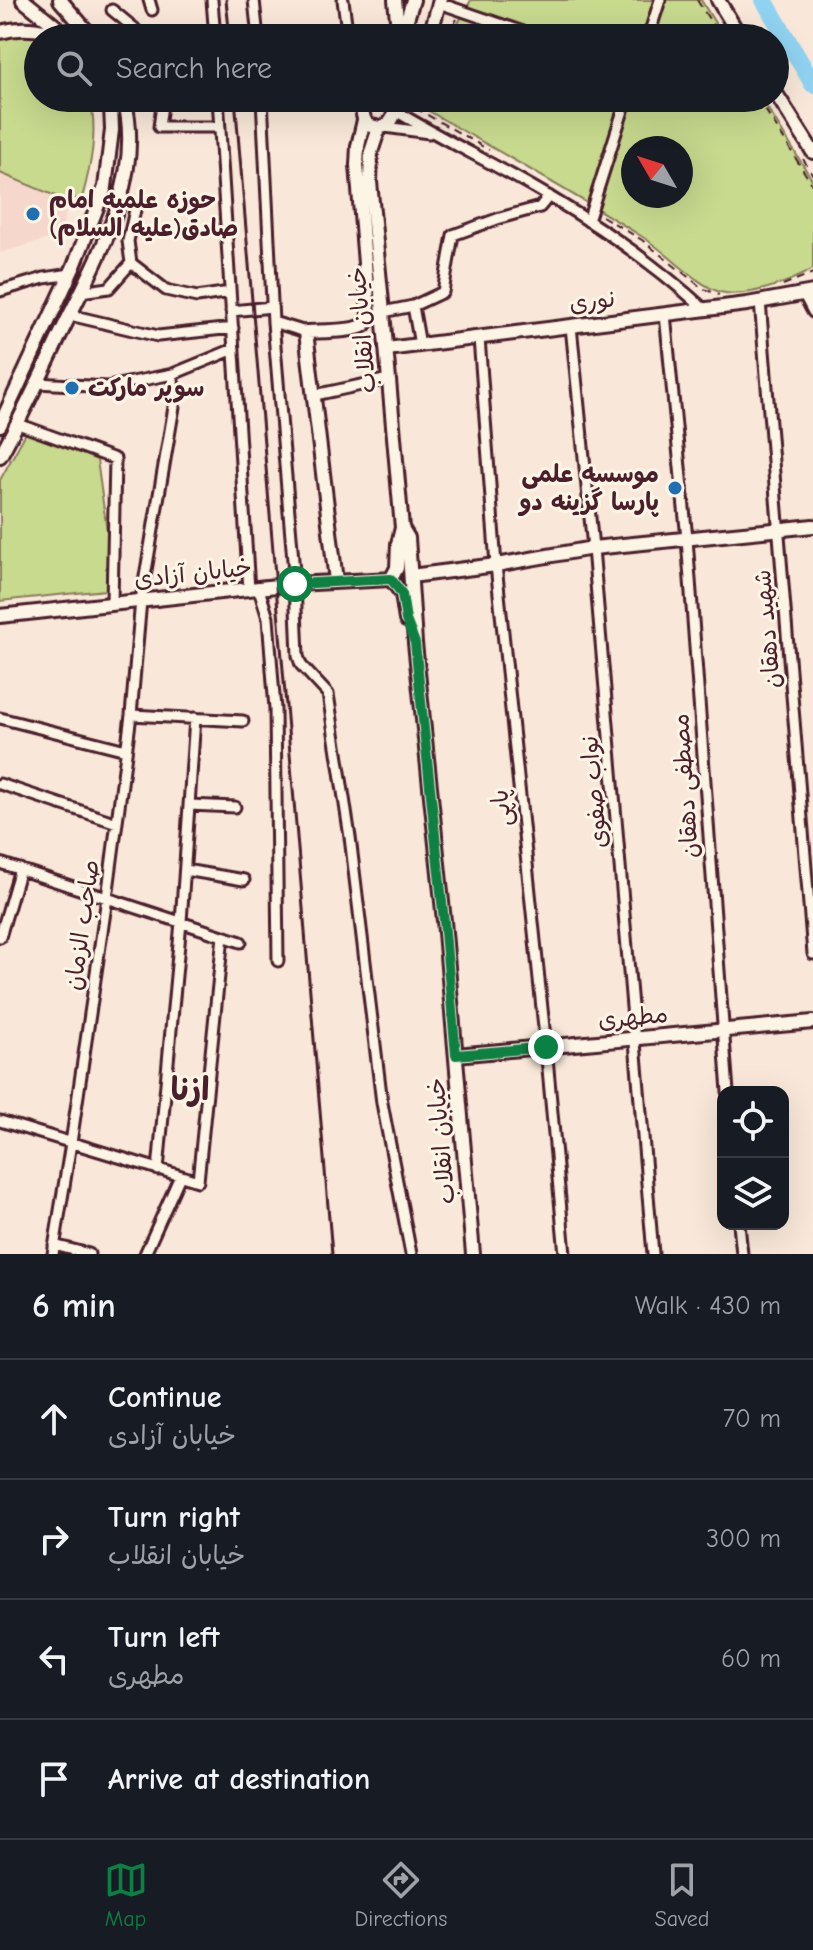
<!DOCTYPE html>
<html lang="en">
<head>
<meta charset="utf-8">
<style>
  :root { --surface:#171b24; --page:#20242c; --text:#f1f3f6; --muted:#9ea1a6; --line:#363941; --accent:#0b8043 }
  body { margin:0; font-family:"Comic Neue","Playpen Sans Arabic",sans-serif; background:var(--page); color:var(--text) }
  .controls { position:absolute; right:24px; bottom:24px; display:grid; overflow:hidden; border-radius:16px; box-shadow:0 8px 32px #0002 }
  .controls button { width:72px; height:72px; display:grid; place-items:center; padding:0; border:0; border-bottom:2px solid var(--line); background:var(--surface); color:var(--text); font:40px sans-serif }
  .compass { position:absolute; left:621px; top:136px; width:72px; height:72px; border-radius:50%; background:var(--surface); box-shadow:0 8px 32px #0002; rotate:309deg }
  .stop { position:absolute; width:24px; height:24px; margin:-18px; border:6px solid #0b8043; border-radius:50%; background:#fff }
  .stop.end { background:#0b8043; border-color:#fff; box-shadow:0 2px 8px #0008 }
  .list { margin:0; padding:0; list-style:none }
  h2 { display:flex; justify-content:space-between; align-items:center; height:104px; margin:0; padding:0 32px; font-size:34px }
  h2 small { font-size:26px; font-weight:400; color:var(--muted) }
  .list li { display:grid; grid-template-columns:52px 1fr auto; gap:24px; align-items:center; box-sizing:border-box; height:120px; padding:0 32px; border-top:2px solid var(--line) }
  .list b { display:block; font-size:30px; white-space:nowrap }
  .list p { margin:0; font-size:26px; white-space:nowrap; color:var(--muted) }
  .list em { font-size:26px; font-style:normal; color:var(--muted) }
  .icon { flex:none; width:44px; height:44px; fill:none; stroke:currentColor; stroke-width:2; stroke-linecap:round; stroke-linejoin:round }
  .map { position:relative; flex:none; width:813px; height:1254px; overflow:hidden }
  .search { position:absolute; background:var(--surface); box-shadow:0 8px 32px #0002; left:24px; right:24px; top:24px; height:88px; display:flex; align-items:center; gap:20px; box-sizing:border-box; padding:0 28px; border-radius:44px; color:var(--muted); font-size:30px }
  .sheet { height:584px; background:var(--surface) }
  nav { display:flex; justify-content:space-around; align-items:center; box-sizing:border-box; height:112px; border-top:2px solid var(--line); background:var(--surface); font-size:22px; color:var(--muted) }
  nav a { display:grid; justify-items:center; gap:4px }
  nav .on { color:var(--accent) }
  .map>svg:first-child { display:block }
</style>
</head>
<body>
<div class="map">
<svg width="813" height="1254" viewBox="0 0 813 1254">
  <rect width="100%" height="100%" fill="#f9e8d9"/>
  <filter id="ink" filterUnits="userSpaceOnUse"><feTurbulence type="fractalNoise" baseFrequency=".0125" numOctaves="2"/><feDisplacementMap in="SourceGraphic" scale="16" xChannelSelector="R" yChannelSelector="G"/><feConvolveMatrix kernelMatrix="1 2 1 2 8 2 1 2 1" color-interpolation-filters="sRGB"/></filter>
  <g filter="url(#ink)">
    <path fill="#f5d8cb" d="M0 170 73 191 59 236 0 253Z"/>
    <path fill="#c8da8e" stroke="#897c5c" stroke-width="2" fill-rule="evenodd" d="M471 0H701L724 38H450Z
      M24 32 38 38V98H90C98 132 91 166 82 198L65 200 0 173V40L8 36Z
      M418 98H761L813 181V269C791 282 745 299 720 292 696 285 665 250 641 236 567 189 490 147 415 103ZM633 148H681V196H633Z
      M27 431 97 460 115 589 0 601V480Z"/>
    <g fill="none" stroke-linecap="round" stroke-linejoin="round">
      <path stroke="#90d3f1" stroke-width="18" d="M764 0 813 84"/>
      <g stroke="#4a1f2b" stroke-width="15">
        <path id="street" d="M149 0 152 10
          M212 0 215 38
          M254 0 258 38
          M343 0 348 38
          M439 3 541 38
          M112 10 134 28 142 38
          M648 38 660 0
          M163 98 159 127H220
          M218 98 249 590
          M262 98 273 322 306 332
          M394 110C445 141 499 166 550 197 604 229 657 266 704 309
          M385 127 429 133
          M588 221 627 98
          M131 263 128 241 135 210
          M0 291 44 278 71 274
          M80 292 109 288 131 263 166 290 197 297 230 292
          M803 293 813 312
          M760 301 813 954
          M413 306 420 345
          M231 311 272 307
          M383 312 413 306 443 292 453 235 500 218 540 207 549 196
          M665 314 687 539 728 1092
          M70 315 158 336 233 328
          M273 322 295 584 298 656 301 665 328 694 350 837 382 1103 411 1254
          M571 326 593 548 653 1254
          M479 338 496 565 546 1047 565 1254
          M37 383 107 387 173 374 234 349
          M315 395 389 379
          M18 424 115 459 112 603
          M259 589 268 618 275 709 278 961
          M131 715 243 721
          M0 718 126 750
          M0 784 117 823
          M189 805 235 807
          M0 863 241 942
          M185 870 244 880
          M0 937 20 869
          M0 1121 198 1181 223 936
          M158 1170 181 922 195 718
          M739 1224 742 1254
          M54 1245 89 1254
          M53 1254 71 1143 107 898 131 715 141 600 174 407 173 374
          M145 1254 180 1176"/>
      </g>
      <g stroke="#4a1f2b" stroke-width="18">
        <path id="secondary" d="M23 0 64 33
          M60 0 93 38
          M395 0 397 19 396 38
          M718 0 741 38
          M0 32C25 25 45 30 69 38
          M401 38 413 0
          M427 38 432 28 440 0
          M775 92 813 152
          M372 98C361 105 360 115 368 125L379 128C396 124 399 107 385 98
          M379 128 371 152 370 182 383 312 402 528 398 544 397 568 391 579
          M387 349 747 304 813 292
          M0 425 74 266 105 187 112 130 111 106 108 98
          M0 456C22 416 41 376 60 335 94 264 146 180 124 98
          M402 528 408 538 415 643 444 921 473 1254
          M411 576 496 565 593 548 813 526
          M391 579 402 594 406 620
          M336 581 306 332C318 331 355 332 364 325 368 321 368 319 369 313L357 165 358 146 364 120
          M0 616 295 584 391 579
          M456 1055 813 1022"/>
      </g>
      <path stroke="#4a1f2b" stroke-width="2" stroke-dasharray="8 6" stroke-linecap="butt" d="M697 0 721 38
        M446 38 457 19
        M414 98 410 105 489 150
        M758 98 813 186
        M803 159 813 175
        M602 216 642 240 702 288 719 295
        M783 285 813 273"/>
      <use href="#street" stroke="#fcf5e5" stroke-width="9"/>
      <use href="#secondary" stroke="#fcf5e5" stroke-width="12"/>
      <path stroke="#4a1f2b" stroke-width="3" d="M226 0 230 38
        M235 98 332 1254"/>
    </g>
  </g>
  <g fill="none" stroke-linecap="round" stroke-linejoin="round" filter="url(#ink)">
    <path stroke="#0b8043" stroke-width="10" d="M295 584 391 579 402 594 406 620 415 643 444 921 456 1055 546 1047"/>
  </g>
  <g fill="#1f6fb2" stroke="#fcf5e5" stroke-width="3">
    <circle cx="33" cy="214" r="8"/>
    <circle cx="72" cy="388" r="8"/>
    <circle cx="675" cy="488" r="8"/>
  </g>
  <g text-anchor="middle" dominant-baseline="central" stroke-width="6" stroke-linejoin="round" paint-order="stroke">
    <g font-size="24" font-weight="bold" fill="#4a1f2b" stroke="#fcf5e5" text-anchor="start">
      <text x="49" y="200">حوزه علمیه امام<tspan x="49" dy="28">صادق(علیه السلام)</tspan></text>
      <text x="88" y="388">سوپر مارکت</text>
      <text x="659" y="474" text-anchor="end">موسسه علمی<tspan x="659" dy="28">پارسا گزینه دو</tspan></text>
    </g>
    <g font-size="24" fill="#4a1f2b" stroke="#fcf5e5">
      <text transform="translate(592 301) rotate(-7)">نوری</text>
      <text transform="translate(362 330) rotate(-95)">خیابان انقلاب</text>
      <text transform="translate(193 573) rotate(-6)">خیابان آزادی</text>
      <text transform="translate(767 629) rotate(-95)">شهید دهقان</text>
      <text transform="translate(685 786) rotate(-94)">مصطفی دهقان</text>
      <text transform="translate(594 792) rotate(-95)">نواب صفوی</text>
      <text transform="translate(501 808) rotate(-96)">پاپی</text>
      <text transform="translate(82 925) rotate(-82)">صاحب الزمان</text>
      <text transform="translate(633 1017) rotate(-5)">مطهری</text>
      <text transform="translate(441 1141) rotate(-95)">خیابان انقلاب</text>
    </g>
    <g font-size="32" font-weight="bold" fill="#4a1f2b" stroke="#fcf5e5">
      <text x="190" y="1089">ازنا</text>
    </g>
  </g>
</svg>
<div class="controls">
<button><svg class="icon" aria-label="locate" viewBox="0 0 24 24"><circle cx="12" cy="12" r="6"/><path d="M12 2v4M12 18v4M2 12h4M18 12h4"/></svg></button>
<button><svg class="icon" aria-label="layers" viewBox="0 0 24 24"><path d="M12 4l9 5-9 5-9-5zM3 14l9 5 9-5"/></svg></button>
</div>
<svg class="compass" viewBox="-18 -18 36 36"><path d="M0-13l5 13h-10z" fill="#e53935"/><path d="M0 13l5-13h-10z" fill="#9ea1a6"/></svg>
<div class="stop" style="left:295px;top:584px"></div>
<div class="stop end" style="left:546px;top:1047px"></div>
<div class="search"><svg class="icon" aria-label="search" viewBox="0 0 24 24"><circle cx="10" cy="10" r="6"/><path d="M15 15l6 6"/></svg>Search here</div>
</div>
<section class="sheet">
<h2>6 min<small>Walk · 430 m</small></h2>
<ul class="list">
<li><svg class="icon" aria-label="ahead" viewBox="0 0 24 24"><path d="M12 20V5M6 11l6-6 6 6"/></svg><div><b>Continue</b><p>خیابان آزادی</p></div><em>70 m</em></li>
<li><svg class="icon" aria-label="right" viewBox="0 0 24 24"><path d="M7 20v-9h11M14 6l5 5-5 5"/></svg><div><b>Turn right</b><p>خیابان انقلاب</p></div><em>300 m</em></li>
<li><svg class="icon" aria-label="left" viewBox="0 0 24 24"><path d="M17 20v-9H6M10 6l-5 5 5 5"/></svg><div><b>Turn left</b><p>مطهری</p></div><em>60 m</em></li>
<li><svg class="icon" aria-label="arrive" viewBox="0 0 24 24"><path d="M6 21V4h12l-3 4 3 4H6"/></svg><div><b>Arrive at destination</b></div></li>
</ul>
</section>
<nav>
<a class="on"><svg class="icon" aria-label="map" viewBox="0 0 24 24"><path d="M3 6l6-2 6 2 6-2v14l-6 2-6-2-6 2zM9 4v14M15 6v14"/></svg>Map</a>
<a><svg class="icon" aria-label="directions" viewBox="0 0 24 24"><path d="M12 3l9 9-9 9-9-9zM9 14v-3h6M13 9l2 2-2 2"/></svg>Directions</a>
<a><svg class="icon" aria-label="saved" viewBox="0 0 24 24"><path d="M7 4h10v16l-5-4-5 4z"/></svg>Saved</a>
</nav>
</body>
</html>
